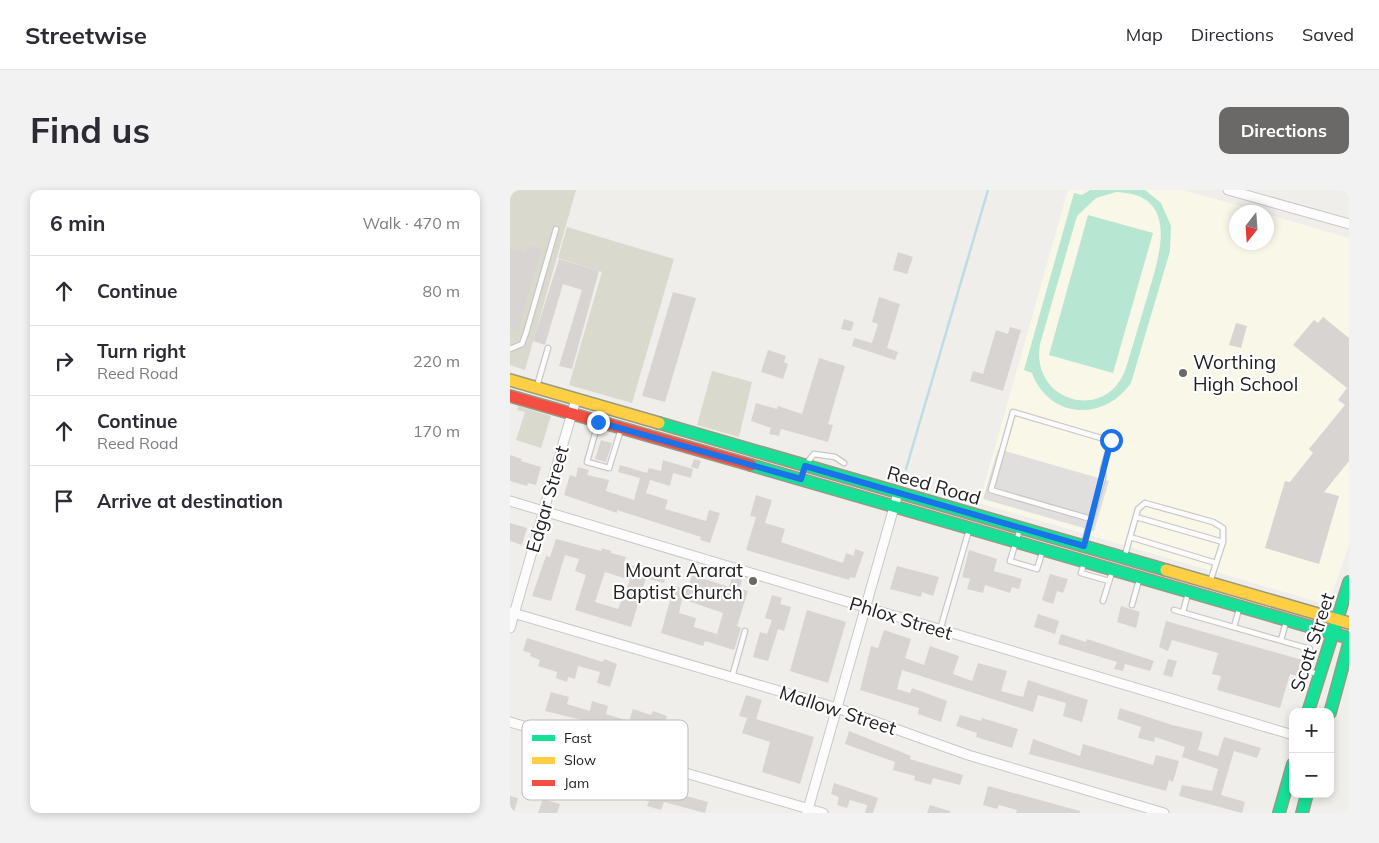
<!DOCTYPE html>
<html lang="en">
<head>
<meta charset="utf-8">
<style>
  :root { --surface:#fff; --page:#f2f2f3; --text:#2b2b33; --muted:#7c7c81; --line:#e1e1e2; --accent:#6a6968 }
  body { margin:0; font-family:Mulish,sans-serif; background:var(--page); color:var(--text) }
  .controls { position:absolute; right:15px; bottom:15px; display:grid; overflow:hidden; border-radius:10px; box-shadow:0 2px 8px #0003 }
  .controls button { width:45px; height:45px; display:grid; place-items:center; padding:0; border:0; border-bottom:1px solid var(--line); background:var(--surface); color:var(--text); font:25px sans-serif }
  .compass { position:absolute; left:719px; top:15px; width:45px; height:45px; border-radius:50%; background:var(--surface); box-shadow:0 2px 8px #0003; rotate:197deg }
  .stop { position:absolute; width:15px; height:15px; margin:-11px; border:4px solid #1a73e8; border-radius:50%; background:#fff }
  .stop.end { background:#1a73e8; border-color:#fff; box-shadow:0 1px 5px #0008 }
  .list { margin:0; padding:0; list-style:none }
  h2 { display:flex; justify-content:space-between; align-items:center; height:65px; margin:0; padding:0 20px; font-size:21px }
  h2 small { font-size:16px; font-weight:400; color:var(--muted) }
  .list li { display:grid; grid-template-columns:32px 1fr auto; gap:15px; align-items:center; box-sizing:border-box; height:70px; padding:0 20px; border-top:1px solid var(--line) }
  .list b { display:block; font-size:19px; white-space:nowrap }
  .list p { margin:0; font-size:16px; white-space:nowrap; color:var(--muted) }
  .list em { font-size:16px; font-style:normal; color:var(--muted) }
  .icon { flex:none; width:28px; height:28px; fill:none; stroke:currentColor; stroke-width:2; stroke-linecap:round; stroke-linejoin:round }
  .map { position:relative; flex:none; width:839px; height:623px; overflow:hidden; border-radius:10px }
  header { display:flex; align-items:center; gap:30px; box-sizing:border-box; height:70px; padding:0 25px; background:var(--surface); border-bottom:1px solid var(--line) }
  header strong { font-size:24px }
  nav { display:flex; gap:28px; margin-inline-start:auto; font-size:18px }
  .intro { display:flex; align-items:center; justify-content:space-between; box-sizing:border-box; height:120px; padding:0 30px }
  h1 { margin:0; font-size:35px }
  .button { padding:12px 22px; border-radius:10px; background:var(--accent); color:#fff; font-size:18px; font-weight:700 }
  main { display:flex; gap:30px; padding:0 30px }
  aside { flex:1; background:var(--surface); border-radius:10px; box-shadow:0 2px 8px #0003 }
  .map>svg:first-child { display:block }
</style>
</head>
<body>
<header>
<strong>Streetwise</strong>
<nav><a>Map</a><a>Directions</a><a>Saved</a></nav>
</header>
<div class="intro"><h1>Find us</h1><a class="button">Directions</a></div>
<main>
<aside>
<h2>6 min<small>Walk · 470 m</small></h2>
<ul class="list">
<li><svg class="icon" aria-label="ahead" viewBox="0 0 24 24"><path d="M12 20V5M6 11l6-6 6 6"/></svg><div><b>Continue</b></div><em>80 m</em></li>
<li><svg class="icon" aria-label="right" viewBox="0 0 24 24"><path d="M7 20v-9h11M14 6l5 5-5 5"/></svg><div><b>Turn right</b><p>Reed Road</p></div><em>220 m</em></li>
<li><svg class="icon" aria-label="ahead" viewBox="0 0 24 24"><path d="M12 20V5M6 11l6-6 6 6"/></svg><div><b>Continue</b><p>Reed Road</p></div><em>170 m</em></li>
<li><svg class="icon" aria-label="arrive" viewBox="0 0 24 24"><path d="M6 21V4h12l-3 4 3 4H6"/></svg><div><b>Arrive at destination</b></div></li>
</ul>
</aside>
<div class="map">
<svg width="839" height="623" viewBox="0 0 839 623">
  <rect width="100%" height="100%" fill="#f0eeeb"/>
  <path fill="#f8f7e8" d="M558 0H673L752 22H726V52H756L757 24 839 48V355L820 410 815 414 469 313Z"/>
  <path fill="#d9d9cd" d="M0 0H66L15 180 0 175Z
    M57 37 164 69 122 213 59 195 92 82 48 68Z
    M202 181 242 192 229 247 187 235Z
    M8 216 41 226 31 258 6 250 15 222 7 220Z"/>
  <path fill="#b7e6d2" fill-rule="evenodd" d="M580 0H635L651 13 661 36 660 61 621 193C594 232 539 229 522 183L514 180 564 3 572 5ZM606 2C673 4 648 69 637 108 630 131 623 155 616 178 597 234 520 212 530 154L567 26 586 8Z
    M578 25 643 43 603 183 539 165Z"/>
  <path fill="#e0dfde" d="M488 259 599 291 584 341 473 309Z"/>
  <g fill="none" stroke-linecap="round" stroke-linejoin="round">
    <path stroke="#bfdbe3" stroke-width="2.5" d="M396 279 478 0"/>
  </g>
  <path fill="#d7d4d2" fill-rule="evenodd" d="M18 56 31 59 8 141 0 138V58L16 63Z
    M388 62 403 67 397 84 383 80Z
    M49 69 89 81 62 179 49 176 72 100 53 94 35 155 23 151Z
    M163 102 186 108 155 212 132 206Z
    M369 107 390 114 377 158 388 162 385 170 342 156 344 148 362 153 368 134 362 132Z
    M813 127 839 148V271L814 302 829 306 809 374 755 358 775 291 780 292 803 263 799 259 835 215 828 210 837 198 783 155 804 130 808 133Z
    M334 129 344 132 341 141 331 139Z
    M726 133 737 136 731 158 719 155Z
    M500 137 511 140 493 201 460 191 463 181 473 184 486 140 498 144Z
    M258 160 276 166 274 172 278 174 273 189 251 182Z
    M309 168 335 176 318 234 323 235 318 252 271 239 269 246 259 244 261 238 241 231 246 213 267 219 268 216 292 224Z
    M91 250 102 253 96 272 85 269Z
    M0 265 12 269 11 271 31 277 26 295 18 293 17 296 0 291Z
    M184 269 191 271 188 279 181 277Z
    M153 270 183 279 181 288 163 283 160 296 140 290 136 303 158 310 155 319 196 331 199 320 210 323 200 353 190 350 191 347 107 320V323L54 305 60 285 66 287 68 277 79 280 77 285 99 290 96 301 124 310 130 288 108 282 110 275 137 283 139 278 151 281Z
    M246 305 262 310 255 333 275 339 271 352 333 373 336 363 344 366 345 359 354 362 345 388 340 387 339 390 236 360 246 327 240 326Z
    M0 333 17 338 12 355 0 351Z
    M46 349 91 361 92 358 101 361V363L116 367 114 373 140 381 142 375 158 380 154 393 136 388 121 437 65 420 76 385 65 381 69 369 55 365 41 411 22 406 36 366 40 367ZM95 382 120 390 108 419 85 412Z
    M459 360 487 369 484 381 512 389 509 399 502 397 500 403 475 395 473 403 457 399 460 389 452 387Z
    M387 376 429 387 423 406 412 402 411 407 380 399Z
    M540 384 558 389 553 403 547 401 543 414 532 410Z
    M182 385 219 397 222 387 232 390 230 398 238 401 227 436 231 438 224 460 195 451 193 456 151 443 164 396 178 399ZM172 409 213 423 207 444 184 437 186 428 169 423Z
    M262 405 272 408 270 414 281 417 274 441 268 439 258 471 243 467 250 442 257 444 262 430 255 428Z
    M611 416 630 422 626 438 607 432Z
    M297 420 336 432 318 493 280 481Z
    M528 424 549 431 545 444 524 437Z
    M656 431 792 470 787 486 780 484 770 518 707 500 711 486 702 484 708 463 662 450 658 461 649 457Z
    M374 440 401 449 395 468 414 475 420 456 449 466 443 484 462 491 468 473 497 481 491 501 513 507 518 490 578 510 572 532 553 526 556 513 528 505 523 522 392 480 387 499 400 503 402 498 437 511 431 532 408 524 409 518 350 500 361 456 368 458Z
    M551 444 576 452 577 449 644 471 640 481 615 474 613 481 604 479 607 472 548 454Z
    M17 448 93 472 94 469 107 474 100 497 87 493 90 482 68 476 65 489 58 487 57 492 46 488 47 482 28 476 30 470 20 466 21 463 13 461Z
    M658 469 667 471 662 487 653 485Z
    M41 502 59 507 57 514 80 521 82 511 98 516 96 524 119 531 123 519 141 525 143 521 157 526 153 539 172 545 167 561 106 540 104 544 76 534V531L35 521Z
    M236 505 252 510 246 529 304 547 290 594 252 582 260 552 232 543 237 528 229 526Z
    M610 518 662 535 693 542 688 560 708 566 714 547 751 558 747 568 724 561 711 605 735 612 732 623 669 606 672 595 702 601 708 579 672 567 675 557 645 547 644 552 628 548 631 537 607 529Z
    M450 525 471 531 472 528 508 539 502 558 466 547 467 543 446 536Z
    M339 541 401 566 400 569 453 585 450 595 423 588 421 595 404 590 405 586 383 580 385 572 335 554Z
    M523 549 570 566 573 554 643 575 646 565 669 571 663 592 659 590 656 601 519 564Z
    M25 562 81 577 80 580 102 586 103 583 137 593 136 597 161 604 162 602 198 612 195 623 154 612 151 620 137 616 139 611 117 605 118 601 77 590 74 603 18 587Z
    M324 593 368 608 363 623H355L357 615 340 610 337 618 327 615 329 607 321 604Z
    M478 596 570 621V623H506L507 620 489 615 487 619 473 615Z
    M0 606 8 608 4 623H0Z
    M33 609 50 614 47 623H28Z
    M420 615 440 621V623H417Z"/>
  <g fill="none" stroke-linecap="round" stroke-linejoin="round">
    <g stroke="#c9c8c7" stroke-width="7">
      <path id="lane" d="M0 159 12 154 16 143 46 39
        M27 196 38 158
        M88 233 77 272 99 278 111 239
        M297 273 304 264 325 267 334 273
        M626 327 713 352
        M510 339 500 371 527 379 533 360
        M620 347 706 373
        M574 354 593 288V279L601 251 503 222 481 300 581 329
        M615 365 628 319 635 313 703 332 713 338V352L700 392
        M574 374 571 383 599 391
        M593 411 602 382
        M622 415 629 390
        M664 420 800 459 794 480 808 484
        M673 422 678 403
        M724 437 729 419
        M430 440 459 340
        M771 450 776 432
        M222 487 235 441"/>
    </g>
    <g stroke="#c9c8c7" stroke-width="11">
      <path id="street" d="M718 0 839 34
        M0 311C262 387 521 469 783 545
        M0 422 327 518 458 565 654 623
        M0 438 66 209
        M0 532 313 623
        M297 623 388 303"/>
    </g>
    <g stroke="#999a82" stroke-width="14">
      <path id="fast" d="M149 233 656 380
        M241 275 839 448
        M798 522 839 392
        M820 523 839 453
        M769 623 783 574
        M792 623 797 604"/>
    </g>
    <g stroke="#999a82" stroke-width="14">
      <path id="slow" d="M0 190 149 233
        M656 380 839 433"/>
    </g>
    <g stroke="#999a82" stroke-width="14">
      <path id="jam" d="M0 206 241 275"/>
    </g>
    <use href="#lane" stroke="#fdfcfc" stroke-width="4.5"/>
    <use href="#street" stroke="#fdfcfc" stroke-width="9"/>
    <use href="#fast" stroke="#16e098" stroke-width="11"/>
    <use href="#slow" stroke="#ffcf43" stroke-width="11"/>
    <use href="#jam" stroke="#f24e42" stroke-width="11"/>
  </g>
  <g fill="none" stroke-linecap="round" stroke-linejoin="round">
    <path stroke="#1a73e8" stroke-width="6" d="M88 232 291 289 295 276 574 356 601 250"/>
  </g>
  <g fill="#6a6968" stroke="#fff" stroke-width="2">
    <circle cx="673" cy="183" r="5"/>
    <circle cx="243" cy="391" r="5"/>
  </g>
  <g text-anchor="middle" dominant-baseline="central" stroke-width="4.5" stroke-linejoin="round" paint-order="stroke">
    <g font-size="19" fill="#222" stroke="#fff" text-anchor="start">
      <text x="683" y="172">Worthing<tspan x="683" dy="22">High School</tspan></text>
      <text x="233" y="380" text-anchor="end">Mount Ararat<tspan x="233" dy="22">Baptist Church</tspan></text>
    </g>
    <g font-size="19" fill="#222" stroke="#fff">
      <text transform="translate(424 295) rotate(16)">Reed Road</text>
      <text transform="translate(37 309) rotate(-74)">Edgar Street</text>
      <text transform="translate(391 428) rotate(17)">Phlox Street</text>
      <text transform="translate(802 452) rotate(-72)">Scott Street</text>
      <text transform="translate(328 520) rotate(18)">Mallow Street</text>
    </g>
  </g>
  <rect x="12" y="530" width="166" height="80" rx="8" fill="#fff" stroke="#bdbdbd" stroke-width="1"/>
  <rect x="22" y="545" width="23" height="6" fill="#16e098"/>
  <rect x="22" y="567" width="23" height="7" fill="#ffcf43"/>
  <rect x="22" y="590" width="23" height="6" fill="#f24e42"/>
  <g font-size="14" fill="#222">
    <text x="54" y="553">Fast</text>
    <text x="54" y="575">Slow</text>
    <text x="54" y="598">Jam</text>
  </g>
</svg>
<div class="controls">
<button>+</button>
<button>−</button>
</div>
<svg class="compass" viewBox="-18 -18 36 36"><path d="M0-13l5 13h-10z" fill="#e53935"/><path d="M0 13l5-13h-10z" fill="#7c7c81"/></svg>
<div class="stop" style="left:601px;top:250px"></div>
<div class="stop end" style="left:88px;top:232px"></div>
</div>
</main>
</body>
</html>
